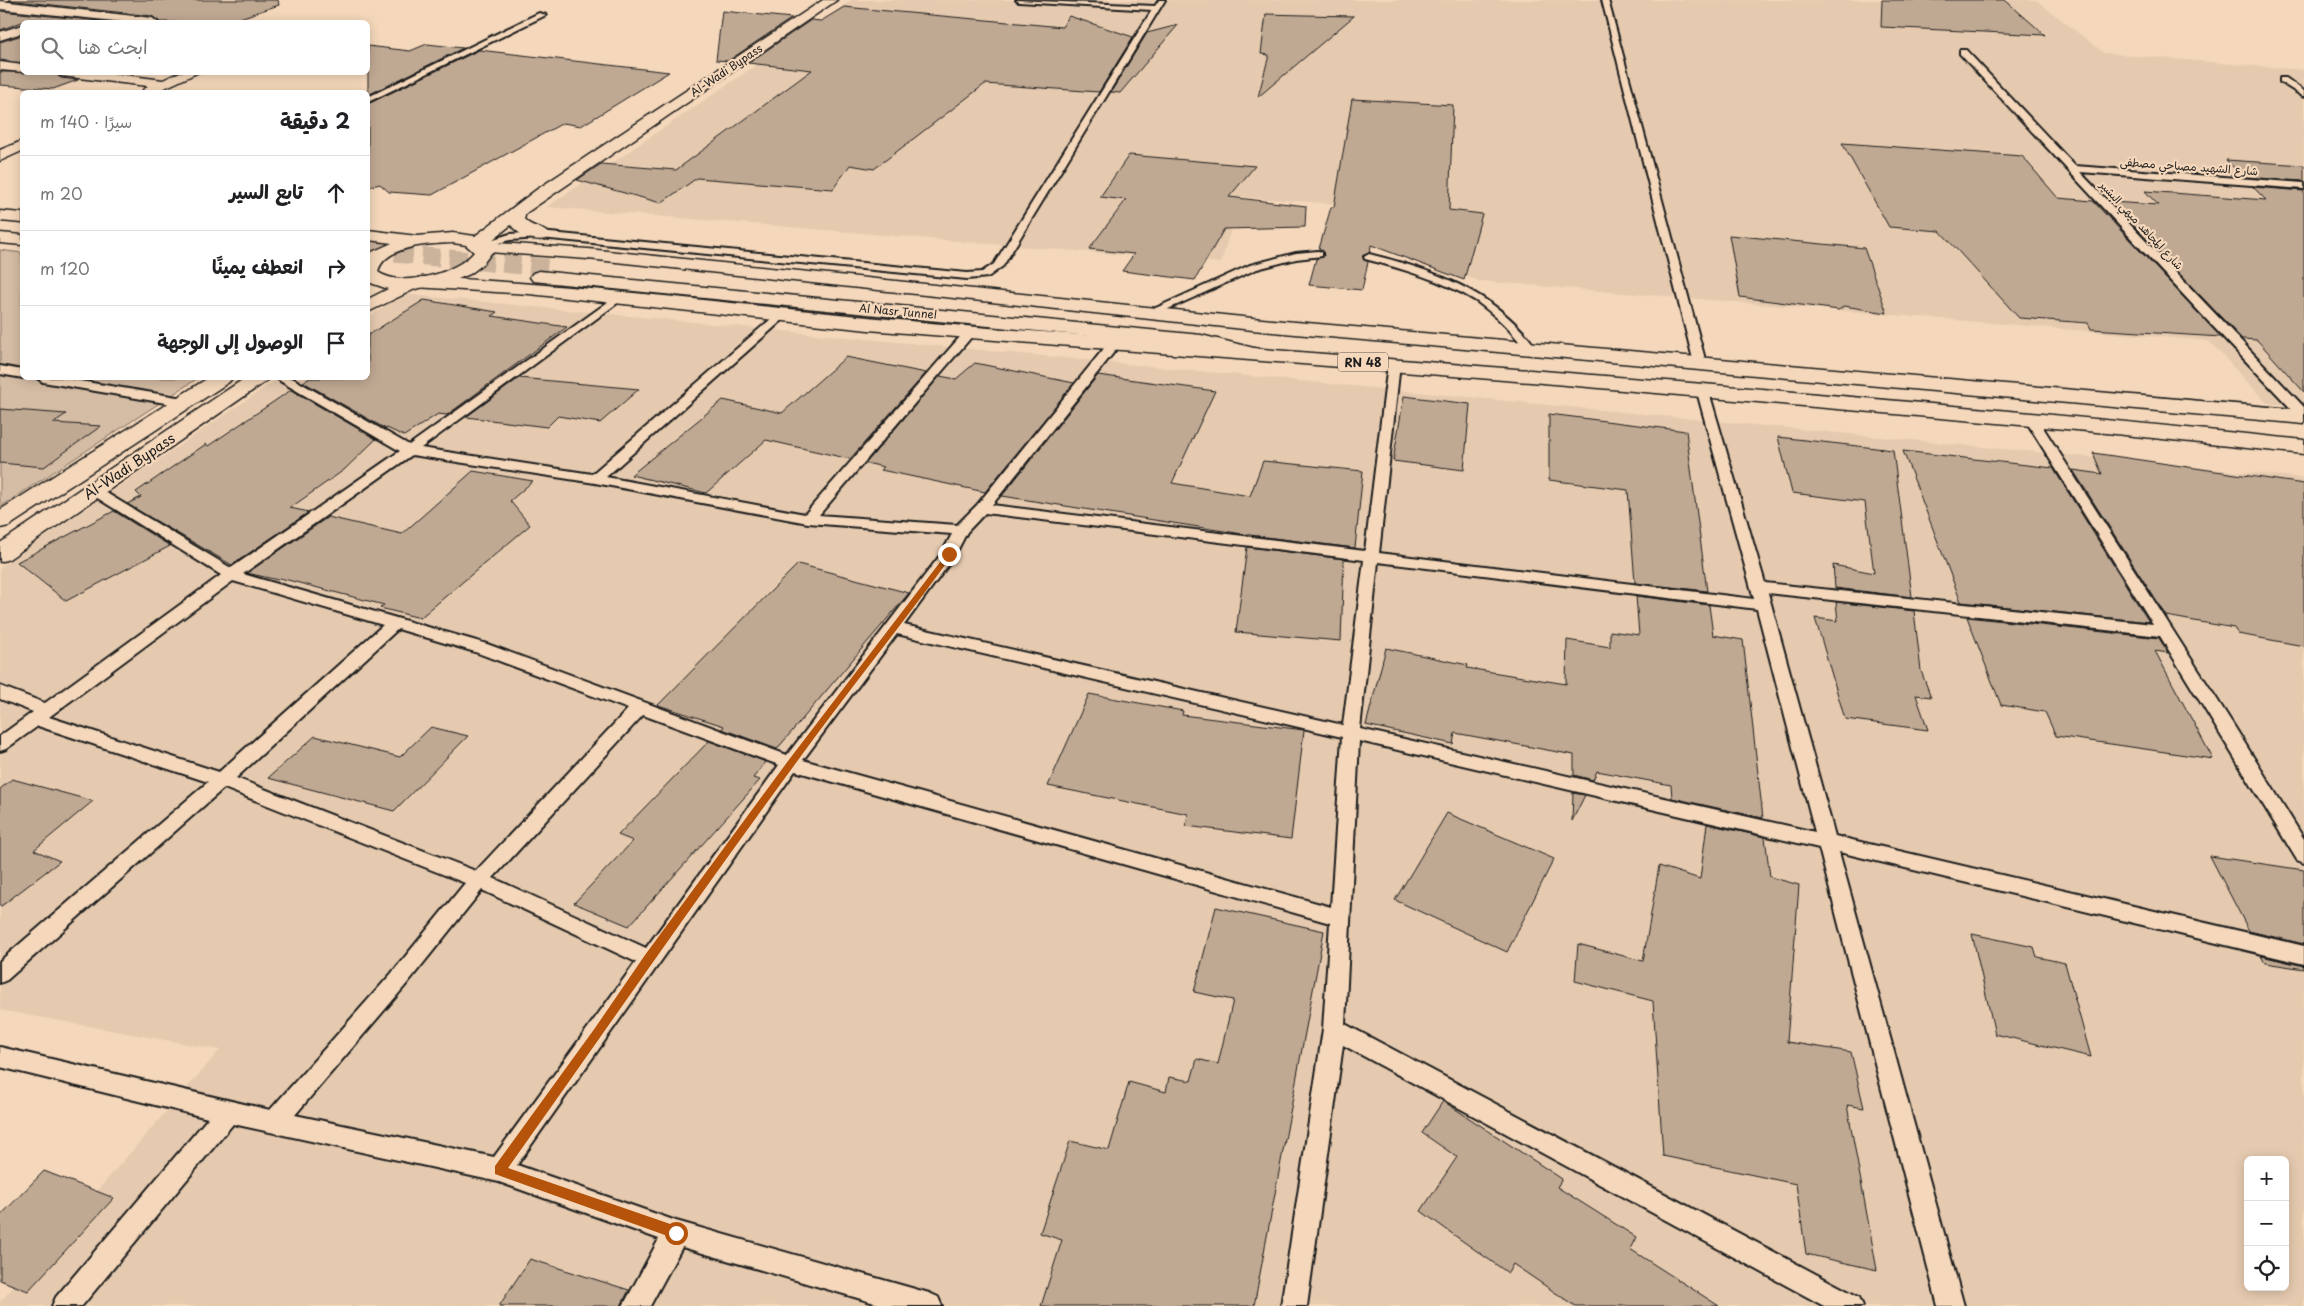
<!DOCTYPE html>
<html lang="ar">
<head>
<meta charset="utf-8">
<style>
  :root { --surface:#fff; --page:#f2f2f2; --text:#202124; --muted:#757577; --line:#e0e0e0 }
  body { margin:0; font-family:"Playpen Sans","Playpen Sans Arabic",sans-serif; background:var(--page); color:var(--text); direction:rtl }
  .controls { position:absolute; right:15px; bottom:15px; display:grid; overflow:hidden; border-radius:8px; box-shadow:0 2px 12px #0003 }
  .controls button { width:45px; height:45px; display:grid; place-items:center; padding:0; border:0; border-bottom:1px solid var(--line); background:var(--surface); color:var(--text); font:25px sans-serif }
  .stop { position:absolute; width:15px; height:15px; margin:-11px; border:4px solid #b45309; border-radius:50%; background:#fff }
  .stop.end { background:#b45309; border-color:#fff; box-shadow:0 1px 5px #0008 }
  .list { margin:0; padding:0; list-style:none }
  h2 { display:flex; justify-content:space-between; align-items:center; height:65px; margin:0; padding:0 20px; font-size:21px }
  h2 small { font-size:16px; font-weight:400; color:var(--muted) }
  .list li { display:grid; grid-template-columns:32px 1fr auto; gap:15px; align-items:center; box-sizing:border-box; height:75px; padding:0 20px; border-top:1px solid var(--line) }
  .list b { display:block; font-size:19px; white-space:nowrap }
  .list em { font-size:16px; font-style:normal; color:var(--muted) }
  .icon { flex:none; width:28px; height:28px; fill:none; stroke:currentColor; stroke-width:2; stroke-linecap:round; stroke-linejoin:round }
  .map { position:relative; flex:none; width:2304px; height:1306px; overflow:hidden; direction:ltr }
  .search { position:absolute; background:var(--surface); box-shadow:0 2px 12px #0003; left:20px; top:20px; width:350px; height:55px; display:flex; align-items:center; gap:12px; box-sizing:border-box; padding:0 18px; border-radius:8px; color:var(--muted); font-size:19px }
  .panel { position:absolute; background:var(--surface); box-shadow:0 2px 12px #0003; left:20px; top:90px; width:350px; height:290px; border-radius:8px; direction:rtl }
  .map>svg:first-child { display:block }
</style>
</head>
<body>
<div class="map">
<svg width="2304" height="1306" viewBox="0 0 2304 1306">
  <rect width="100%" height="100%" fill="#f5d8bb"/>
  <filter id="ink" filterUnits="userSpaceOnUse"><feTurbulence type="fractalNoise" baseFrequency=".02" numOctaves="2"/><feDisplacementMap in="SourceGraphic" scale="10" xChannelSelector="R" yChannelSelector="G"/><feConvolveMatrix kernelMatrix="1 2 1 2 8 2 1 2 1" color-interpolation-filters="sRGB"/></filter>
  <g filter="url(#ink)">
    <path fill="#e5caaf" fill-rule="evenodd" d="M852 0H2036L2104 53 2304 70V407L2267 403 2209 341 1479 281 1423 261 1433 211 1240 197 1221 263 547 207Z
      M402 294 2304 478V1306H0V1302L220 1050 0 1010V567L279 378H368V318ZM2248 1160H2285V1287H2248Z"/>
    <path fill="#d5bca4" stroke="#786c60" d="M0 250 22 253V378H198L0 507Z"/>
    <path fill="#c0a993" stroke="#1c1c1c" d="M8 0H278L279 5 228 22H160L152 16Z
      M1882 0H2005L2045 35 1881 27Z
      M844 7 1062 27 1069 16 1133 37 1099 92 985 84 874 169 850 165 833 189 697 178 661 203 577 180 601 164 676 170 812 70 748 63 811 20 821 21Z
      M0 11 111 22H22L0 30Z
      M722 11 792 18 728 61 716 60Z
      M1266 14 1304 15 1354 16 1258 97 1269 55 1261 54Z
      M1178 25 1120 93 1111 92 1147 33Z
      M22 35V63L0 60V42Z
      M427 44 463 48 368 95V46L410 51Z
      M479 50 669 72 581 126 563 123 432 195 389 192 380 184 368 187V104Z
      M0 72H53L61 78 78 80 53 89 0 85Z
      M1352 99 1453 105 1449 210 1482 214 1464 280 1371 245 1370 252 1362 256 1368 262 1362 290 1309 285 1316 259 1324 256 1323 251 1319 249 1331 207H1334Z
      M1842 143 2022 156 2058 198 2093 201 2221 337 2091 329 2088 323 2019 318 1940 231 1889 227Z
      M1129 155 1255 166 1229 197 1306 206 1305 227 1224 229 1195 280 1122 271 1134 254 1089 249 1126 200 1100 197Z
      M2226 160 2304 165V181L2243 177Z
      M2253 187 2304 191V392L2257 340 2242 339 2111 202 2158 205 2145 191 2266 200Z
      M1729 235 1864 248 1887 313 1844 306 1839 310 1740 297Z
      M424 300 497 312 492 316 567 327 447 415 438 414 404 436 387 428 386 429 303 382 310 378H368V335Z
      M846 357 926 373 850 459 766 440 706 493 631 475 723 400 782 413Z
      M975 363 1074 383 985 492 881 470 884 467 866 463 940 376 956 379Z
      M1098 375 1215 391 1172 483 1250 496 1263 461 1363 471 1355 548 1249 535 1002 496Z
      M519 378 639 389 600 423 558 416 547 427 466 417Z
      M291 390 376 439 344 470 290 508 309 512 232 565 127 504 141 497 136 492 206 444 208 446Z
      M1404 396 1470 404 1464 470 1393 461Z
      M0 409 66 414 53 423 101 426 44 467 0 463Z
      M1549 414 1686 431 1707 591 1635 583 1628 490 1549 480Z
      M1778 437 1893 450 1912 597 1835 588 1833 565 1874 573 1865 502 1792 493Z
      M1903 451 2053 468 2149 622 1961 602Z
      M2093 453 2304 484V646L2238 634 2234 628 2166 616 2073 470 2102 474Z
      M473 471 533 481 510 501 530 525 420 618 380 608 384 605 280 578 278 580 247 573 328 517 402 534Z
      M114 511 170 546 66 601 17 562Z
      M1247 547 1344 559 1341 641 1236 632Z
      M798 564 909 593 777 749 722 729 724 726 658 705Z
      M1636 596 1709 605 1713 635 1743 640 1763 818 1672 798 1671 785 1597 771 1593 780 1574 775V755L1455 733 1453 744 1366 725 1386 648 1468 665 1467 668 1566 684 1567 640 1610 647V631L1639 635Z
      M1836 602 1914 611 1921 671 1931 697 1916 695 1928 730 1845 719 1815 618 1838 621Z
      M1967 617 2159 638 2168 653 2155 651 2213 759 2056 736 2045 712 2001 705Z
      M1089 694 1183 711 1182 715 1304 730 1291 839 1186 826 1188 814 1048 786Z
      M431 727 468 736 394 811 268 778 315 736 400 757Z
      M709 741 766 762 753 778 760 780 629 926 574 903 633 841 618 835Z
      M12 779 93 801 34 850 60 861 0 907V789Z
      M1573 793 1585 795 1572 821Z
      M1447 813 1554 859 1507 952 1395 900Z
      M1707 824 1765 837 1770 877 1799 885 1787 1042 1851 1052 1864 1108 1847 1105 1877 1270 1806 1254 1796 1184 1663 1156 1653 1001 1575 981 1578 944 1643 961 1659 866 1700 879Z
      M2210 856 2304 870V944L2249 931Z
      M1216 907 1324 931 1254 1306H1041L1062 1240 1040 1233 1070 1141 1109 1150 1129 1082 1166 1092 1169 1077 1191 1081 1197 1059 1218 1064 1233 1000 1194 992Z
      M1972 934 2034 947 2037 957 2065 963 2091 1057 1995 1034Z
      M2261 956 2304 966V969L2265 963Z
      M1443 1101 1562 1179 1557 1187 1636 1237 1630 1249 1719 1306H1575L1513 1264 1508 1273 1454 1235 1421 1211 1457 1157 1422 1133Z
      M44 1171 114 1198 28 1291 0 1280V1216Z
      M530 1259 629 1290 621 1306H499Z"/>
    <g fill="none" stroke-linecap="round" stroke-linejoin="round">
      <path stroke="#cab29b" stroke-width="18" stroke-dasharray="18 9" stroke-linecap="butt" d="M368 251 550 268"/>
      <g stroke="#1c1c1c" stroke-width="4">
        <path id="lane" d="M1016 0 1155 6 1159 0H1165L1003 266 988 277 967 279 540 238 510 240 479 248 474 245 510 234 540 232 967 273 982 272 994 264 1152 10 1019 2Z
          M1602 0H1608L1706 363 1704 366H1696L1694 363Z
          M539 13 546 15 368 102V97Z
          M1960 50H1966L2075 166 2304 183V189L2080 172 2304 407V418L2299 417 2206 319 1960 54Z
          M2280 78H2286L2304 91V97L2280 82Z
          M1318 251 1322 252V256L1296 259 1257 269 1157 314H1149L1147 312 1250 265 1296 253Z
          M1369 254C1434 270 1496 292 1537 349L1531 353C1525 351 1522 345 1518 340 1506 325 1491 312 1476 301 1442 280 1403 269 1365 259L1364 257Z
          M619 294 623 295V299L421 448 592 474 779 312 783 311 789 314 787 316 606 477 805 514 966 330H974V334L819 515 957 525 977 505 1110 341H1118V347L992 505 1365 551 1388 364 1394 360 1400 364 1379 553 1754 599 1697 392 1703 388 1709 392 1765 583 2153 624 2026 421 2027 418H2037L2236 729 2304 839V863L2297 860 2160 636 1768 593 1835 836 2304 946V964L1839 852 1964 1306H1938L1819 848 1359 741 1345 1024 1859 1297 1863 1306H1824L1343 1045 1307 1306H1281L1323 1029 1330 923 795 771 517 1165 676 1221 929 1293 938 1297 942 1306H885L682 1247 650 1306H623L659 1239 499 1182 233 1124 82 1306H52L56 1297 208 1118 0 1067V1047L270 1110 391 974 465 883 224 788 7 980 0 983V961L208 782 38 726 6 749 0 751V736L33 712 0 699V686L45 703 221 575 86 491 93 487 98 488 231 568 400 451 280 381 278 378H292L409 445ZM412 455 595 483 808 523 952 534 942 553 787 755 487 644 243 574ZM985 513 1364 560 1343 725 904 625 954 557 967 532ZM1378 562 1757 609 1815 832 1360 729ZM233 581 383 625 219 772 49 717ZM398 629 475 652 628 709 476 871 236 778ZM897 634 1342 737 1331 907 803 760ZM643 715 779 765 646 948 493 878ZM482 890 636 962 494 1157 295 1115 405 986Z
          M0 366 22 370 23 378 0 374Z
          M37 378H62L183 398 189 402 183 406 43 382Z"/>
      </g>
      <g stroke="#1c1c1c" stroke-width="3">
        <path id="street" d="M0 1 152 18 158 22H124L0 9Z
          M22 25V33L0 40V32Z
          M0 62 22 65 24 72 0 70Z
          M55 72H101L163 80 180 72H199L156 92H145L143 90 148 86 61 76Z
          M22 141V151L0 161V150Z"/>
      </g>
      <g stroke="#1c1c1c" stroke-width="3">
        <path id="primary" d="M823 0H837L526 213 524 219C531 228 543 226 549 235L546 239C534 242 518 235 511 225L487 244 492 252 482 265 470 274 453 281 415 289 368 312V299L388 289 368 282V257L372 252 392 243 368 240V230L417 236 453 233 475 236 536 190ZM453 243 466 245 474 252C457 273 402 289 378 272 384 245 431 244 453 243Z
          M0 211 22 213V223L0 221Z
          M0 233 22 235V245L0 243Z
          M539 271 1201 335 1262 350 1265 354 1262 358 1255 360 1201 347 533 281 530 277 533 273Z
          M208 378H232L229 382 9 526 0 528V510Z
          M245 378H268L265 382 9 559 0 562V543Z"/>
      </g>
      <g stroke="#1c1c1c" stroke-width="3">
        <path id="highway" d="M481 242 588 249 1262 319 2304 410V424L1262 331 588 259 475 251 472 247 475 243Z
          M422 277C612 286 800 313 989 328 1428 362 1867 394 2304 440V454L2087 431 1543 383 868 330 529 294 415 287 413 283 415 279Z"/>
      </g>
      <use href="#lane" fill="#f5d8bb" fill-rule="evenodd"/>
      <use href="#street" fill="#f5d8bb" fill-rule="evenodd"/>
      <use href="#primary" fill="#f5d8bb" fill-rule="evenodd"/>
      <use href="#highway" fill="#f5d8bb" fill-rule="evenodd"/>
    </g>
  </g>
  <path fill="#b45309" d="M947 553 953 554C901 626 845 695 793 767 696 899 603 1034 508 1168L676 1226 680 1228 682 1233 680 1237 676 1239 495 1174V1166L595 1028 645 955 788 761Z"/>
  <g text-anchor="middle" dominant-baseline="central" stroke-width="4.5" stroke-linejoin="round" paint-order="stroke">
    <g font-size="11" fill="#1c1c1c" stroke="#f5d8bb">
      <text transform="translate(726 70) rotate(-34)">Al-Wadi Bypass</text>
      <text transform="translate(2189 166) rotate(4)">شارع الشهيد مصباحي مصطفى</text>
      <text transform="translate(2142 225) rotate(47)">شارع المجاهد ميهي البشير</text>
      <text transform="translate(898 311) rotate(5)">Al Nasr Tunnel</text>
    </g>
    <rect fill="#f5d8bb" stroke="#5d544c" stroke-width="1" x="1338" y="352.5" width="50" height="19" rx="4"/>
    <g font-size="12" font-weight="bold" fill="#1c1c1c">
      <text x="1363" y="362">RN 48</text>
    </g>
    <g font-size="14" fill="#1c1c1c" stroke="#f5d8bb">
      <text transform="translate(129 466) rotate(-34)">Al-Wadi Bypass</text>
    </g>
  </g>
</svg>
<div class="controls">
<button>+</button>
<button>−</button>
<button><svg class="icon" aria-label="locate" viewBox="0 0 24 24"><circle cx="12" cy="12" r="6"/><path d="M12 2v4M12 18v4M2 12h4M18 12h4"/></svg></button>
</div>
<div class="stop" style="left:676px;top:1233px"></div>
<div class="stop end" style="left:949px;top:554px"></div>
<div class="search"><svg class="icon" aria-label="search" viewBox="0 0 24 24"><circle cx="10" cy="10" r="6"/><path d="M15 15l6 6"/></svg>ابحث هنا</div>
<section class="panel">
<h2>2 دقيقة<small>سيرًا · 140 m</small></h2>
<ul class="list">
<li><svg class="icon" aria-label="ahead" viewBox="0 0 24 24"><path d="M12 20V5M6 11l6-6 6 6"/></svg><div><b>تابع السير</b></div><em>20 m</em></li>
<li><svg class="icon" aria-label="right" viewBox="0 0 24 24"><path d="M7 20v-9h11M14 6l5 5-5 5"/></svg><div><b>انعطف يمينًا</b></div><em>120 m</em></li>
<li><svg class="icon" aria-label="arrive" viewBox="0 0 24 24"><path d="M6 21V4h12l-3 4 3 4H6"/></svg><div><b>الوصول إلى الوجهة</b></div></li>
</ul>
</section>
</div>
</body>
</html>
